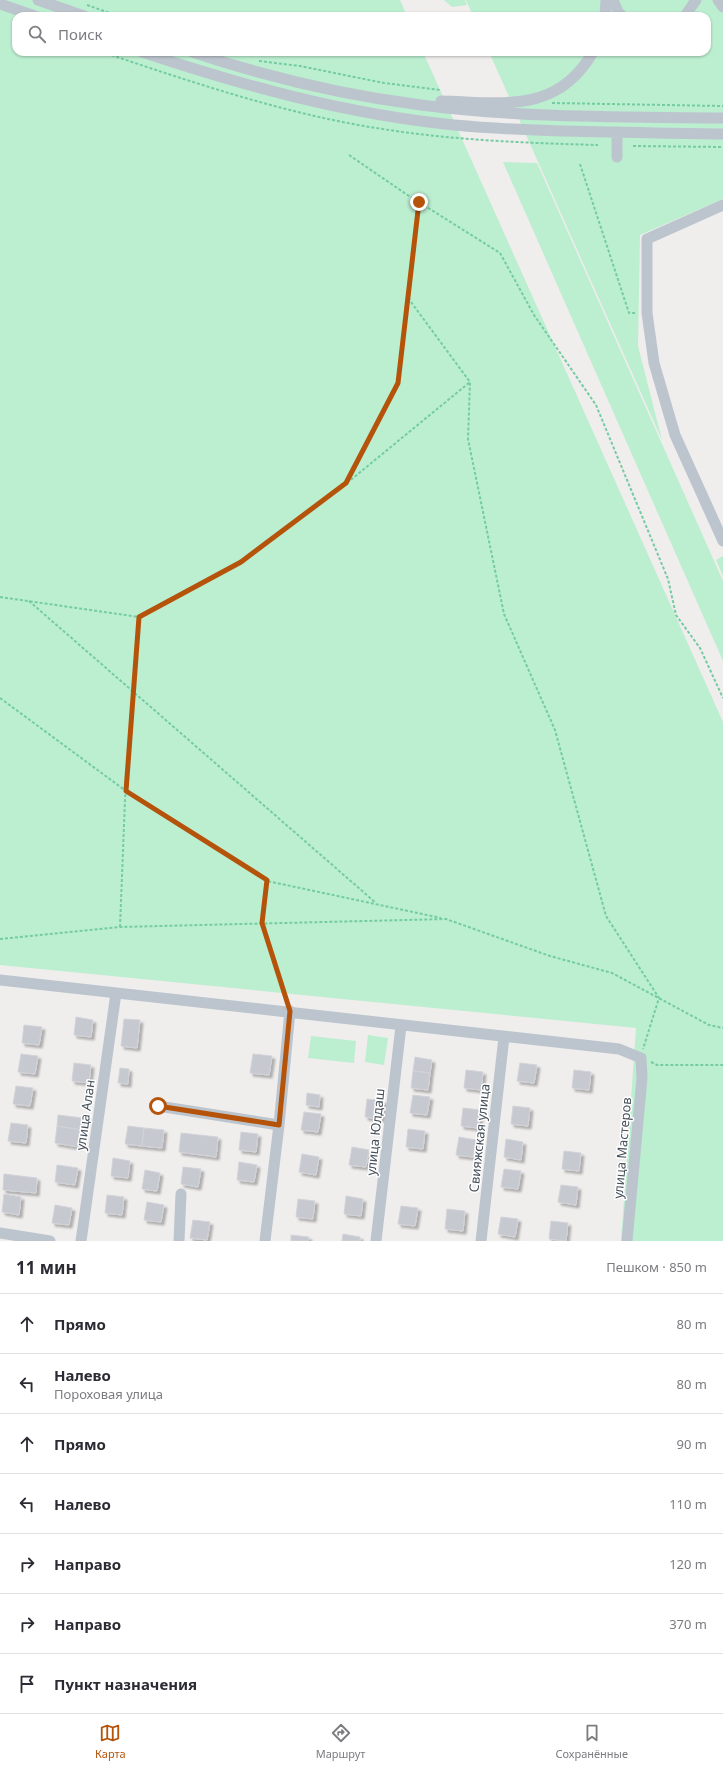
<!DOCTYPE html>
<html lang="ru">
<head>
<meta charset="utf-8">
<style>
  :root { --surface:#fff; --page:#f7f7f7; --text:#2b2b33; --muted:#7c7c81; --line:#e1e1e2; --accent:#b45309 }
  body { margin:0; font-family:"Noto Sans",sans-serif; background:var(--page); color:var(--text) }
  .stop { position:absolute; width:12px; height:12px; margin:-9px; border:3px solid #b45309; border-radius:50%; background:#fff }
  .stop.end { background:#b45309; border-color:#fff; box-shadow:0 1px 4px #0008 }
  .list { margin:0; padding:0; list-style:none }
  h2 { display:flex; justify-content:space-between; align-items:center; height:52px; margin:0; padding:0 16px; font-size:17px }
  h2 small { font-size:13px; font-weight:400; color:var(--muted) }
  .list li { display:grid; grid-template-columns:26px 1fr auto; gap:12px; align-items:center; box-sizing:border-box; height:60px; padding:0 16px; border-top:1px solid var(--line) }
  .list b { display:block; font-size:15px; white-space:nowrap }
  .list p { margin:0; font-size:13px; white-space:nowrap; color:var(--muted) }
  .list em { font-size:13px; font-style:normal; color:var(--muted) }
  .icon { flex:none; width:22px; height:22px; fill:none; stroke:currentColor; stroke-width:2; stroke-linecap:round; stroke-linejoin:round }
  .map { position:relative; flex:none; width:723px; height:1241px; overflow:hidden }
  .search { position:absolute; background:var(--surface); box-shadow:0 1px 3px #0004; left:12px; right:12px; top:12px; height:44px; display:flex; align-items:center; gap:10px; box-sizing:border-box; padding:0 14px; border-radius:12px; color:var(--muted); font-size:15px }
  .sheet { height:472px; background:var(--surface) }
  nav { display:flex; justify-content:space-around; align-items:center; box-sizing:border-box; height:56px; border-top:1px solid var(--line); background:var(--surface); font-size:11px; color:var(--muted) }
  nav a { display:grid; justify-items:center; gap:2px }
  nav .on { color:var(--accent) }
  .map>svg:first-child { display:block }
</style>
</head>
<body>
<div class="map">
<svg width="723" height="1241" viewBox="0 0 723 1241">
  <defs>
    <filter id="shadow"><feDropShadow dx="3" dy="3" stdDeviation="1" flood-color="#0004"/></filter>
  </defs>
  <rect width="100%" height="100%" fill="#f0eded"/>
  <path fill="#bceed0" d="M0 0H400L407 16H16V52H423L723 722V1241H621L636 1028 0 965Z
    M444 0H465L467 5 452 7Z
    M466 0H723V199L640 235 638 346 662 440 489 52H707V16H473Z
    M503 162 537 163 723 581V661Z
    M723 556V576L716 560Z
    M368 1035 388 1038 384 1065 365 1062Z
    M311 1036 356 1041 354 1063 308 1058Z"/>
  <path fill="#c7c9d0" stroke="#d1d3d9" filter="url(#shadow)" d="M76 1017 93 1020 91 1037 74 1035Z
    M124 1019 140 1020 137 1048 121 1046Z
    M24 1025 42 1027 39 1045 22 1043Z
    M21 1054 38 1056 35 1074 18 1072Z
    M253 1054 272 1056 269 1075 250 1073Z
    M415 1057 432 1060 430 1073 413 1071Z
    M74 1063 91 1065 89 1083 72 1081Z
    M520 1063 537 1065 534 1083 517 1081Z
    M120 1068 129 1069 128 1084 118 1083Z
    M466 1070 483 1072 481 1090 464 1088Z
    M574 1070 591 1072 589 1090 572 1088Z
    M413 1071 430 1073 428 1090 411 1088Z
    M16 1086 33 1088 30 1106 13 1104Z
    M307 1093 320 1095 319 1107 306 1105Z
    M413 1095 430 1097 427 1115 410 1113Z
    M367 1099 384 1101 382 1119 365 1117Z
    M513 1106 530 1108 528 1126 511 1124Z
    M463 1108 481 1110 478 1128 461 1126Z
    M304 1112 321 1114 318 1132 301 1130Z
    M58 1115 83 1118 82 1130 57 1126Z
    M11 1123 28 1125 26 1143 8 1141Z
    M57 1126 82 1130 79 1147 55 1143Z
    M128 1126 144 1128 142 1146 125 1144Z
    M144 1128 164 1130 162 1148 142 1146Z
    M408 1129 425 1131 423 1149 406 1147Z
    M241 1132 258 1134 256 1152 239 1150Z
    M181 1133 218 1137 216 1157 179 1152Z
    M459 1137 476 1140 473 1157 456 1155Z
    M506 1139 523 1142 521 1160 504 1157Z
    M352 1147 369 1150 366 1167 349 1165Z
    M564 1151 581 1153 579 1171 562 1169Z
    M302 1154 319 1157 316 1175 299 1172Z
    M113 1158 130 1161 128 1178 111 1176Z
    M239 1162 257 1165 254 1182 237 1180Z
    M57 1165 78 1168 75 1185 55 1182Z
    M183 1167 201 1169 198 1187 181 1184Z
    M504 1169 521 1171 518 1189 501 1187Z
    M145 1170 160 1173 157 1191 142 1189Z
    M4 1174 37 1178 36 1193 3 1190Z
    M561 1185 578 1187 576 1205 558 1202Z
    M4 1194 21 1197 19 1215 2 1212Z
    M107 1195 124 1197 122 1215 105 1213Z
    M346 1196 363 1199 361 1216 344 1214Z
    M298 1199 315 1201 313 1219 296 1217Z
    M147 1202 164 1205 161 1222 144 1220Z
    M55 1205 72 1208 69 1225 52 1223Z
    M401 1206 418 1208 415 1226 398 1224Z
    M447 1209 465 1211 463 1231 445 1229Z
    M501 1217 518 1219 515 1237 498 1234Z
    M193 1220 210 1222 207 1240 190 1238Z
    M551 1221 568 1223 566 1241 549 1239Z
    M343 1234 360 1237V1241H342Z
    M291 1235 309 1237 308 1241H291Z"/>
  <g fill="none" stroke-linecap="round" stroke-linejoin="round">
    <path stroke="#74cca3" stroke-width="2" stroke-dasharray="3 2" stroke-linecap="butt" d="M87 5 118 16
      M102 52C192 82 282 113 376 128 449 140 524 143 598 145
      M259 61 300 66 384 83 440 90
      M552 103 723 106
      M633 146 723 147
      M349 155 406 194 500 253 534 315 596 405 668 579 676 615 700 648 723 698
      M580 164 629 313H637
      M408 298 470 382 468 439 504 614 555 730 606 916 659 998 643 1049
      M347 483 470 382
      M0 597 139 617 241 562 346 483 398 383 419 202
      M29 601 376 903
      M0 698 126 791 267 881 441 918
      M267 881 262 923 286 1001
      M120 927 125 800 139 617
      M0 939 120 927 446 919 550 956 612 973 709 1025 723 1028
      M651 1062 657 1065H723"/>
    <path stroke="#bcc5cd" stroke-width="11" d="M38 0 84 16
      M613 0 618 12 622 16
      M718 0 723 7
      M0 4 35 16
      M605 16 606 0
      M685 16 696 0
      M142 52C244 86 346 114 454 125 543 133 633 132 723 134
      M192 52C267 77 343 95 421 105 521 118 623 117 723 118
      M441 101C501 102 557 115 593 52
      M617 157V132
      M723 205 647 239V313L654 363 675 435 723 541
      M0 980 619 1049 641 1058 642 1078 627 1241
      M158 1106 279 1125
      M0 1233 50 1241
      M81 1241 116 993
      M179 1241 181 1194
      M265 1241 279 1125 290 1011
      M376 1241 401 1026
      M481 1241 504 1037"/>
  </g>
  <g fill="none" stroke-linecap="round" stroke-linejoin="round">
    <path stroke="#b45309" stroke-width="5" d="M158 1106 279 1125 290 1011 262 923 267 880 126 791 139 617 241 562 346 483 398 383 419 202"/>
  </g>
  <g text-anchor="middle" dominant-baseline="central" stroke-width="3" stroke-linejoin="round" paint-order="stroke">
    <g font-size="13" fill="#46505b" stroke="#fff">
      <text transform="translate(85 1115) rotate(-82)">улица Алан</text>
      <text transform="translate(375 1132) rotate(-84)">улица Юлдаш</text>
      <text transform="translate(479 1138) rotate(-84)">Свияжская улица</text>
      <text transform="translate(622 1148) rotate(-85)">улица Мастеров</text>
    </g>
  </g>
</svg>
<div class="stop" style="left:158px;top:1106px"></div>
<div class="stop end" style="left:419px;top:202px"></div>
<div class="search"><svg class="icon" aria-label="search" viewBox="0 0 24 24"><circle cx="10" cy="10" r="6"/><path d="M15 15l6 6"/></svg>Поиск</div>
</div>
<section class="sheet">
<h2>11 мин<small>Пешком · 850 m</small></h2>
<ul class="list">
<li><svg class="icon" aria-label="ahead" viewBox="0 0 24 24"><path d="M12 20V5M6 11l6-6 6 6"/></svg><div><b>Прямо</b></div><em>80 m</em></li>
<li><svg class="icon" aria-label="left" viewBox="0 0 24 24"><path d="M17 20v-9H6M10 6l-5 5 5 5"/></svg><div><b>Налево</b><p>Пороховая улица</p></div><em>80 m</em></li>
<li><svg class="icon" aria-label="ahead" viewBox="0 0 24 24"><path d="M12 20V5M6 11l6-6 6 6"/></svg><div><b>Прямо</b></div><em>90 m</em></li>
<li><svg class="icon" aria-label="left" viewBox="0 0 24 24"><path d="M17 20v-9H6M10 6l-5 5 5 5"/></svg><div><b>Налево</b></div><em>110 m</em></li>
<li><svg class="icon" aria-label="right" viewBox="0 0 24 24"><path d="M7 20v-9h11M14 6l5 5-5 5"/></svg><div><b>Направо</b></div><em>120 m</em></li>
<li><svg class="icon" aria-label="right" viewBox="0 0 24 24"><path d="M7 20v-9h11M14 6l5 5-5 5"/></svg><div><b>Направо</b></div><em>370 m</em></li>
<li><svg class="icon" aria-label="arrive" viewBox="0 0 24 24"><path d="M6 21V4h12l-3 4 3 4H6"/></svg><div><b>Пункт назначения</b></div></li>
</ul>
</section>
<nav>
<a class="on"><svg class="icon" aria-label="map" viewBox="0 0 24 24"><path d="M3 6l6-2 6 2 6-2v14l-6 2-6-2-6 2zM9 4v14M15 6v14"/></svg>Карта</a>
<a><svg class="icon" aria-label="directions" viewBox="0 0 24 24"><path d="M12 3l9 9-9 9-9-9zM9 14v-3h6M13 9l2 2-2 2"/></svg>Маршрут</a>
<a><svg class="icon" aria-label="saved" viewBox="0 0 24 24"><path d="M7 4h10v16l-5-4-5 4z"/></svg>Сохранённые</a>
</nav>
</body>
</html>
